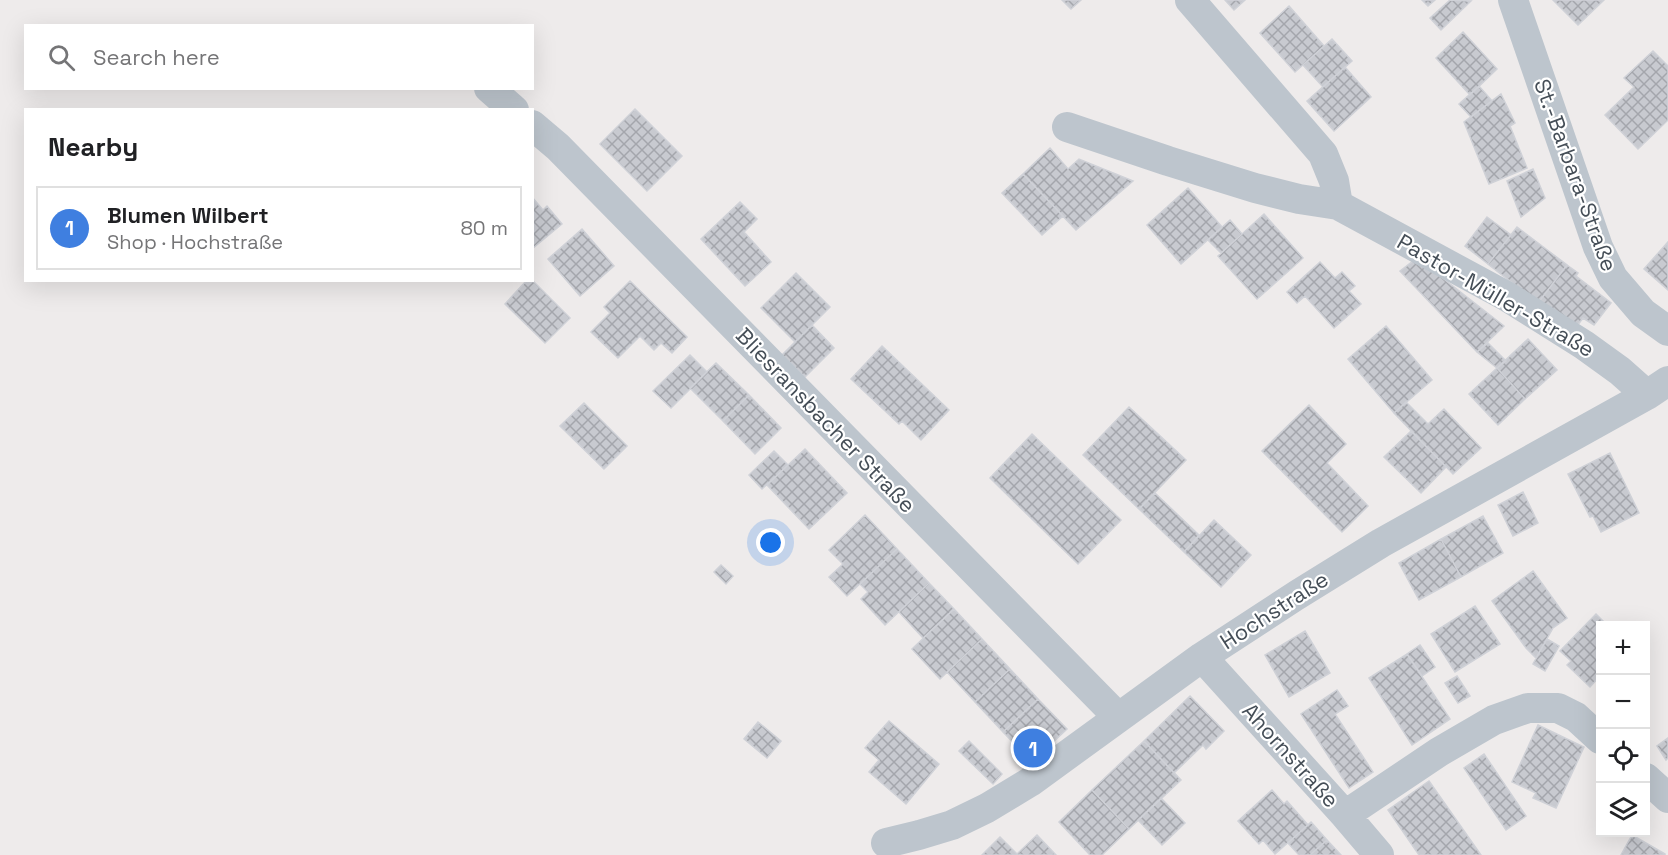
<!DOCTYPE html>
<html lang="en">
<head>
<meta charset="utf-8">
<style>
  :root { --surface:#fff; --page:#f6f6f6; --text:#202124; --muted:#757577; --line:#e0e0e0; --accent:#b45309 }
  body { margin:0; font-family:"Space Grotesk",sans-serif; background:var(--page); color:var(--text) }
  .controls { position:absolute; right:18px; bottom:18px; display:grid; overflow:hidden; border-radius:0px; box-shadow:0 6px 24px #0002 }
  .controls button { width:54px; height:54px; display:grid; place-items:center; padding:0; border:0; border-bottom:2px solid var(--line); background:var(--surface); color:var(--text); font:30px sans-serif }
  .you { position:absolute; left:771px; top:543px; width:21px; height:21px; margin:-15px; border:4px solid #fff; border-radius:50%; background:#1a73e8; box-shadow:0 0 0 9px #1a73e833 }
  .badge { display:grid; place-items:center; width:39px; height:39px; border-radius:50%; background:var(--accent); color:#fff; font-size:20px; font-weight:700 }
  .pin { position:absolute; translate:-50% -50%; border:3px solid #fff; box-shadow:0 2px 6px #0006 }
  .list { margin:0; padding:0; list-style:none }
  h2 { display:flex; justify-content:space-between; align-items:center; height:78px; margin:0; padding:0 24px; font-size:26px }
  h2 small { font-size:20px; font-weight:400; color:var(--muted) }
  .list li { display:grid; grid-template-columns:39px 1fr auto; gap:18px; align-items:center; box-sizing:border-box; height:84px; margin:0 12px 12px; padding:0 12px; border:2px solid var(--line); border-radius:0px }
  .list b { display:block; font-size:22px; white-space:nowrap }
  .list p { margin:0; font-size:20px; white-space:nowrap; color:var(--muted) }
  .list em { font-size:20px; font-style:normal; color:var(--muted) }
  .icon { flex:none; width:33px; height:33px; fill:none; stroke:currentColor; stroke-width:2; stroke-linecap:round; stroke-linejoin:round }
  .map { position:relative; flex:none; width:1668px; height:855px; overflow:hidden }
  .search { position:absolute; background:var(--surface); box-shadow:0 6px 24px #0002; left:24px; top:24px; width:510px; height:66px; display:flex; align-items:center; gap:15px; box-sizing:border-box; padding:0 21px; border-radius:0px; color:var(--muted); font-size:22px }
  .panel { position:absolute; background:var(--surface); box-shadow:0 6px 24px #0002; left:24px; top:108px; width:510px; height:174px; border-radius:0px }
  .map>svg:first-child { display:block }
</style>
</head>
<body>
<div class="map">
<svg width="1668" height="855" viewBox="0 0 1668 855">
  <defs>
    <pattern id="building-cross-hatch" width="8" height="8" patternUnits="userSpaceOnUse" patternTransform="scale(1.5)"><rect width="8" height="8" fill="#c8cad0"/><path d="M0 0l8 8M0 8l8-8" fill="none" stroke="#a4a6ac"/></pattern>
  </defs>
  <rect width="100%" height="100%" fill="#eeebeb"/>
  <path fill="url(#building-cross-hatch)" stroke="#cfd1d7" stroke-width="1.5" d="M1062 0H1081L1071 9Z
    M1225 0H1245L1234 10Z
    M1422 0H1435L1428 6Z
    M1450 0 1471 1 1441 30 1430 18Z
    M1553 0H1604L1578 25Z
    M1289 6 1324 46 1295 72 1260 33Z
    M1463 32 1497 69 1470 95 1436 58Z
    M1332 39 1352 61 1323 87 1303 65Z
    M1653 51 1668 66V120L1638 149 1605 115 1634 87 1624 78Z
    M1345 67 1371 97 1334 131 1307 101Z
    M1479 86 1492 101 1471 117 1459 104Z
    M1501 94 1515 123 1510 126 1527 168 1489 184 1464 122Z
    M635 109 682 156 647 191 600 144Z
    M1050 148 1068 169 1079 159 1133 181 1076 230 1023 174Z
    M1533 169 1545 198 1521 217 1507 181Z
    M1023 174 1063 216 1042 235 1002 193Z
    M1188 188 1222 227 1181 264 1147 225Z
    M532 197 543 210 547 206 562 224 532 249Z
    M740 202 757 219 744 232 771 262 745 286 701 239Z
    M1264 214 1303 258 1257 299 1218 256Z
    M1487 217 1511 235 1488 264 1465 246Z
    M1230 220 1242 234 1221 253 1208 240Z
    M1517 227 1567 265 1538 303 1488 264Z
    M582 229 614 266 580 296 548 259Z
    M1668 242V290L1644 269Z
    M1417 258 1504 326 1477 352 1400 271Z
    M1320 262 1335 278 1342 272 1355 286 1349 291 1361 304 1334 328 1305 296 1297 303 1287 292Z
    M1567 265 1578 273 1576 276 1611 303 1594 325 1583 318 1574 330 1538 303Z
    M796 273 830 307 795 342 761 308Z
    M527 280H532L570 318 545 343 505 304Z
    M630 281 687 337 672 353 661 343 654 350 640 336 618 358 591 332 610 313 604 307Z
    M812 325 834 348 805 377 782 355Z
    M1386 326 1432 380 1394 413 1348 359Z
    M1528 339 1557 370 1525 399 1497 368Z
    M1488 343 1506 361 1497 368 1477 352Z
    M882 346 949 410 921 440 902 421 899 424 851 379Z
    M690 355 707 372 671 408 653 391Z
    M716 363 749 395 723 421 690 388Z
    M1497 368 1525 399 1498 425 1469 394Z
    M749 395 781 428 755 454 723 421Z
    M1406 402 1428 424 1444 409 1481 448 1453 474 1394 413Z
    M584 403 627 446 604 469 560 426Z
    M1309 405 1346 444 1327 463 1368 506 1342 532 1262 451Z
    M1129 407 1186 460 1139 509 1083 455Z
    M1411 431 1446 467 1421 493 1384 457Z
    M1032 434 1121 520 1078 564 990 478Z
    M805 449 847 493 809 529 767 485Z
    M774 451 788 465 762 489 749 475Z
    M1610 453 1639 513 1601 532 1593 516 1590 517 1568 474Z
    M1523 492 1538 523 1513 536 1498 505Z
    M1155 493 1199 535 1184 552 1139 509Z
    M865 515 897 549 847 596 829 577 843 564 829 550Z
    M1483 516 1503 553 1461 577 1441 539Z
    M1214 520 1251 555 1221 587 1184 552Z
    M1441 539 1461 577 1419 600 1399 563Z
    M897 549 929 583 885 625 861 599 868 592 860 584Z
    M721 565 733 576 726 584 714 572Z
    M1533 571 1567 618 1553 628 1536 658 1526 648 1492 601Z
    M929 583 954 609 923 638 899 612Z
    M1475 606 1500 644 1455 672 1431 634Z
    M954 609 982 639 940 679 912 649Z
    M1596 614 1608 626H1600V676L1590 687 1567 665 1571 661 1560 651Z
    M1305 631 1330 673 1289 697 1265 655Z
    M982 639 1010 669 975 702 947 672Z
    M1547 639 1559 646 1545 671 1533 664Z
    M1420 645 1435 667 1422 676 1407 654Z
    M1407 654 1450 719 1412 745 1369 678Z
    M1010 669 1038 699 1003 732 975 702Z
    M1457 676 1470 696 1458 703 1445 683Z
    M1337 690 1348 706 1335 714 1373 772 1349 788 1301 714Z
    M1190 696 1224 731 1206 749 1203 745 1174 773 1144 741Z
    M1038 699 1067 729 1032 762 1003 732Z
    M889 721 939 764 906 804 869 772 879 760 865 748Z
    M758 722 781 741 767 758 744 739Z
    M1538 725 1584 747 1556 808 1533 798 1536 793 1512 782Z
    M1668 738V758L1666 760 1657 746Z
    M969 741 1002 774 993 784 959 751Z
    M1144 741 1181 780 1129 829 1092 790Z
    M1484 754 1526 816 1506 830 1464 768Z
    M1429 781 1481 855H1419L1388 810Z
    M1092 790 1129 829 1102 855H1090L1059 822Z
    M1272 790 1284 804 1287 801 1308 825 1275 854 1263 840 1259 844 1238 821Z
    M1161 798 1185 823 1162 845 1138 820Z
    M1311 822 1327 840 1310 855H1299L1288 843Z
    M1037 835 1056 855H982L1000 837 1017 854Z
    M1632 835 1665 854V855H1621Z
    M1327 840 1341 855H1310Z"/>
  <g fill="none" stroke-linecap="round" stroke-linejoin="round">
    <path stroke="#bdc5cd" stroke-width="30" d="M1190 0 1323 154 1334 181 1338 205
      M1513 0 1598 247 1613 278 1643 313 1668 331
      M489 88 514 110
      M532 125 558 147 1118 717
      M1067 127 1168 161 1255 188 1299 199 1338 205 1506 296 1584 345 1620 371 1647 395
      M1202 657 1345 815 1379 855
      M1646 778 1668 798
      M1345 815 1439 752 1494 720 1528 708H1558L1576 717 1600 739
      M886 843 919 835 952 825 987 808 1030 782 1202 657 1297 595 1381 543 1647 395 1668 381"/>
  </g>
  <g text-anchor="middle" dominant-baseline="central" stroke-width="4.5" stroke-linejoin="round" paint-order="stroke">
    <g font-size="22" fill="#454e57" stroke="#fff">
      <text transform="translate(1576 175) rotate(70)">St.-Barbara-Straße</text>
      <text transform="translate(1496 295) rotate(30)">Pastor-Müller-Straße</text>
      <text transform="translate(826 420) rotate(46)">Bliesransbacher Straße</text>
      <text transform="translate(1274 610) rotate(-33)">Hochstraße</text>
      <text transform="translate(1291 755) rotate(48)">Ahornstraße</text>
    </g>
  </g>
</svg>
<div class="controls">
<button>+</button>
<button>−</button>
<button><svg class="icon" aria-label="locate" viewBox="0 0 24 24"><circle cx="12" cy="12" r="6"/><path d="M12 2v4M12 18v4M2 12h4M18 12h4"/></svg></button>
<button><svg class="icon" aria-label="layers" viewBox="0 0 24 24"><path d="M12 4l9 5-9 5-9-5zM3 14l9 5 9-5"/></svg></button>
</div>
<div class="you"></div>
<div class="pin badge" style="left:1033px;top:748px;background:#3f7fe0">1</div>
<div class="search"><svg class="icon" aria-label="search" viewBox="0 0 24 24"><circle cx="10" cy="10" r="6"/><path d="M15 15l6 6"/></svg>Search here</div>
<section class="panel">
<h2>Nearby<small></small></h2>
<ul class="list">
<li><span class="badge" style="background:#3f7fe0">1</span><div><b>Blumen Wilbert</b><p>Shop · Hochstraße</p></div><em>80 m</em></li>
</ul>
</section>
</div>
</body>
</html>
